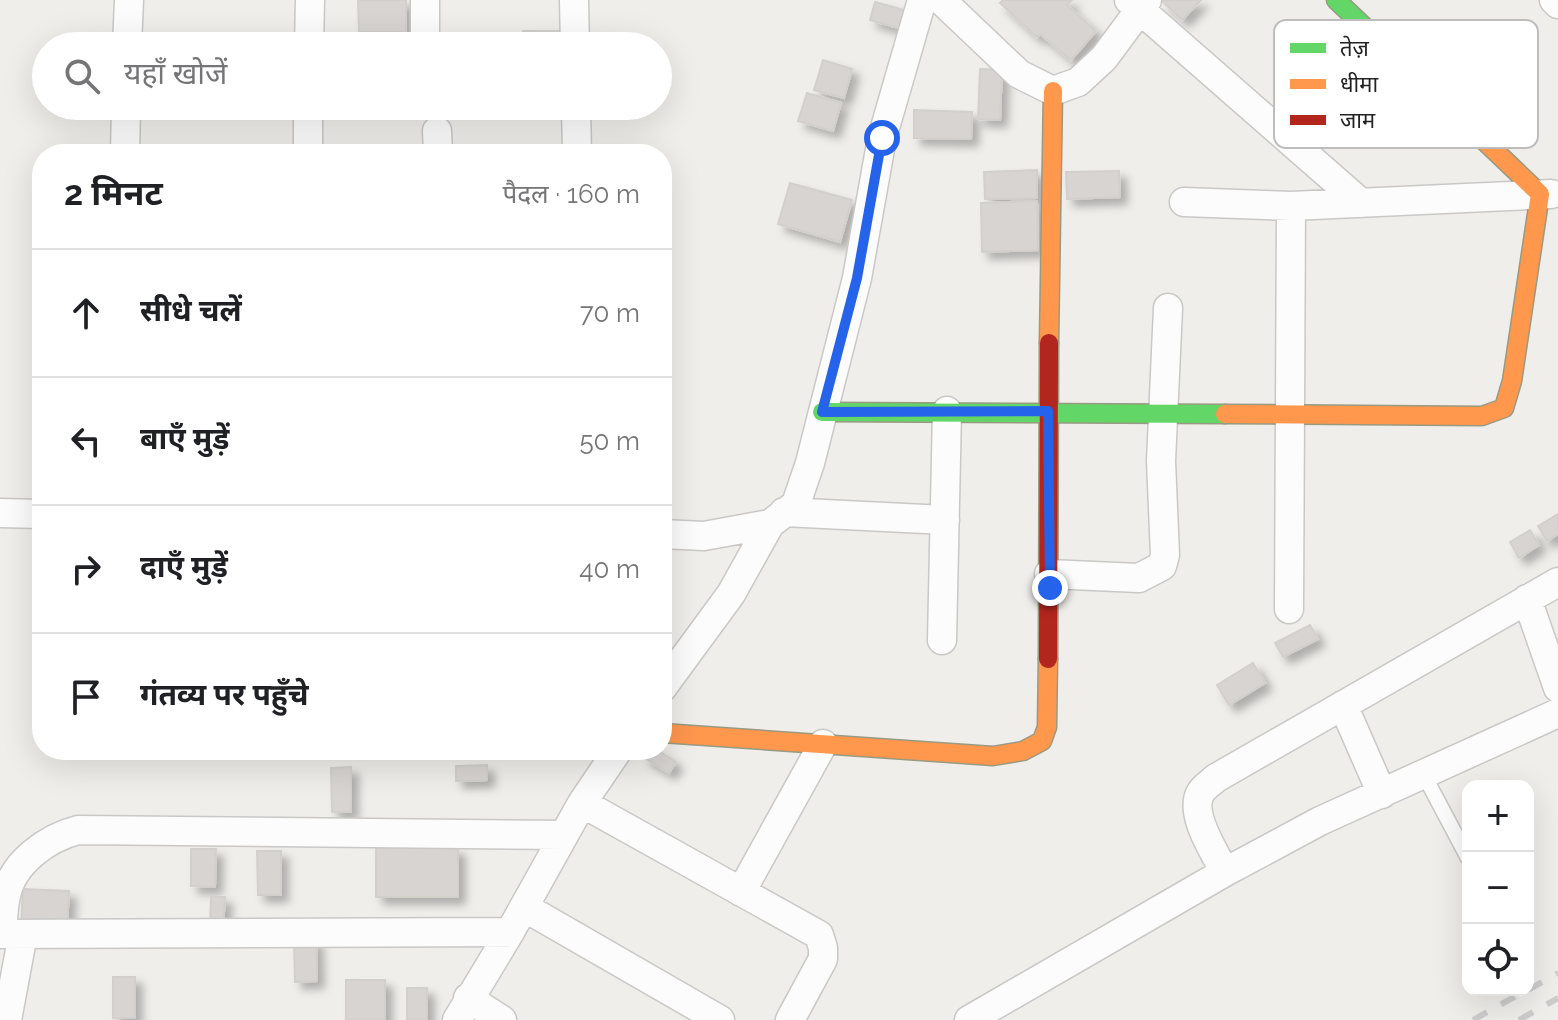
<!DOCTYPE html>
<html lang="hi">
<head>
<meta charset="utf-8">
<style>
  :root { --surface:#fff; --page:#f6f6f6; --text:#202124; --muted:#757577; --line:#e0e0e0 }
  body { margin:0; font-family:Raleway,"Noto Sans Devanagari",sans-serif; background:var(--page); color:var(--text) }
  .controls { position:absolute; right:24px; bottom:24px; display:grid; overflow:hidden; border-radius:16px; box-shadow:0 8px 32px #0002 }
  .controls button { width:72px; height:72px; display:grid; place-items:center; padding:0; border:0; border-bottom:2px solid var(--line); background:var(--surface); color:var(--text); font:40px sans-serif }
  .stop { position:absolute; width:24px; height:24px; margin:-18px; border:6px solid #2563eb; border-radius:50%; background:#fff }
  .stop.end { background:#2563eb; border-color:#fff; box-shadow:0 2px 8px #0008 }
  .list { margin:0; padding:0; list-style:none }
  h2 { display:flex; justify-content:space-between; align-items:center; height:104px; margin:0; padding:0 32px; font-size:34px }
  h2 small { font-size:26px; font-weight:400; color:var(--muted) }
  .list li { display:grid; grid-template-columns:52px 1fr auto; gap:24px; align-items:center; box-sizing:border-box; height:128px; padding:0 32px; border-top:2px solid var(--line) }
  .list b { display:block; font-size:30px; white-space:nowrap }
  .list em { font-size:26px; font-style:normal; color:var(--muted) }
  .icon { flex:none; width:44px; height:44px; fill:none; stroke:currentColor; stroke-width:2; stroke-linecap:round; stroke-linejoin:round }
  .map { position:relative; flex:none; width:1558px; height:1020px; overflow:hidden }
  .search { position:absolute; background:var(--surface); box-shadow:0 8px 32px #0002; left:32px; top:32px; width:640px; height:88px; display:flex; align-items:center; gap:20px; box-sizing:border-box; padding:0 28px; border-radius:44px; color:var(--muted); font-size:30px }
  .panel { position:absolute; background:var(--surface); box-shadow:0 8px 32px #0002; left:32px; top:144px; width:640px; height:616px; border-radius:32px }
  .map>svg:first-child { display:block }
</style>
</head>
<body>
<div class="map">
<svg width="1558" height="1020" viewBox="0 0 1558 1020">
  <defs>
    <filter id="shadow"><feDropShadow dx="7" dy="7" stdDeviation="4" flood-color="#0004"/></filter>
  </defs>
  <rect width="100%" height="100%" fill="#f0eeeb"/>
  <path fill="#d7d4d2" stroke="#d3d0cc" stroke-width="2" filter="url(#shadow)" d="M358 0H406V32H359Z
    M1003 0H1072L1067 5 1096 31 1071 60 1040 34 1037 37 1000 3Z
    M1161 0H1201L1182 20Z
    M875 2 907 11 902 29 870 20Z
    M523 31H569V46H523Z
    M823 60 852 69 844 98 814 90Z
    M980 69 1002 70 1000 120 978 119Z
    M807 93 841 103 833 131 798 121Z
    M914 110 972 112 971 139 914 138Z
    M1037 170V198L985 199 984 172Z
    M1119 171 1120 197 1067 199 1066 172Z
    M790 183 852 200 840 242 778 224Z
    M1037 201 1038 250 982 252 981 203Z
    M1558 514V534L1547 541 1538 526Z
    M1530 530 1539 545 1519 558 1510 542Z
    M1310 625 1318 639 1283 657 1275 643Z
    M1253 663 1265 683 1229 705 1217 685Z
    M648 750H657L676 762 669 773 643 757Z
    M487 765V780L456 781V766Z
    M351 767V812H332L331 768Z
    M376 848H458V897H376Z
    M191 849H216L215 887 191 886Z
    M257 851H281V895H258Z
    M23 889 69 891 67 927 21 925Z
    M211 896 225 897 223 928 210 927Z
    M316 939 317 981 295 982 294 940Z
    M113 977H135V1018H113Z
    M346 980H385V1020H346Z
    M407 988H427V1020H407Z"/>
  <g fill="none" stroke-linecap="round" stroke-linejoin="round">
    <g stroke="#c9c8c7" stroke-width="17">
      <path id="lane" d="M1424 775 1468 858"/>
    </g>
    <g stroke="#c9c8c7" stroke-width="31">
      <path id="street" d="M574 0 575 46
        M941 0 1019 74 1053 91 1078 82 1104 58 1147 0
        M1129 0 1361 203
        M1554 0 1558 4
        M127 46 129 0
        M309 46 310 0
        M425 46V0
        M576 106 577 154
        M437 131 438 154
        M125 154 126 106
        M308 154V106
        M1184 202 1291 206 1551 194
        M784 512 945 520
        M0 513 42 514
        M662 534 704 536 770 524 796 504 810 463 857 278 882 138 922 0
        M1049 574 1139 578 1162 566 1165 555 1161 461 1168 308
        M1527 599 1558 688
        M1289 609 1291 206
        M942 640 947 411
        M662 688 731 594 770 524
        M1343 705 1382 794
        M582 803 819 935 823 948V959L790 1020
        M1225 872C1215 854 1188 812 1201 792 1204 787 1212 782 1216 778L1558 582
        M741 892 823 744
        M524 907 720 1020
        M0 934 510 932
        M2 934C3 922 3 908 6 896 12 863 47 838 78 830L564 835
        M468 998 502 1020
        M7 1020 23 934
        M457 1020 510 932 582 803 618 750
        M969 1020 1225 872 1320 821 1558 713"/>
    </g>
    <g stroke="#999a82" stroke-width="21">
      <path id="fast" d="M1336 0 1430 89
        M822 412 1225 414"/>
    </g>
    <g stroke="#999a82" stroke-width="21">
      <path id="slow" d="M1049 343 1053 91
        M1225 414 1482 416 1504 408 1512 381 1540 194 1430 89
        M662 733 993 756 1023 751 1042 741 1047 727 1048 659"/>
    </g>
    <g stroke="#999a82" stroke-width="21">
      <path id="jam" d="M1048 659 1049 343"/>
    </g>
    <use href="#lane" stroke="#fdfcfc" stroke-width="14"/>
    <use href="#street" stroke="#fdfcfc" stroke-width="28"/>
    <use href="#fast" stroke="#63d668" stroke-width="18"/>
    <use href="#slow" stroke="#ff974d" stroke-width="18"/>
    <use href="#jam" stroke="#b3261e" stroke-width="18"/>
    <path stroke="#ccc" stroke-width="6" stroke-dasharray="16 16" stroke-linecap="butt" d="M1528 990 1558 973
      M1473 1020 1527 990
      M1519 1020 1558 998"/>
  </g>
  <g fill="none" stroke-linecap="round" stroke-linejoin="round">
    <path stroke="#2563eb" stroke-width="10" d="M882 138 857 278 822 412 1048 411 1050 588"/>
  </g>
  <rect x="1274" y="20" width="264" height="128" rx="12" fill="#fff" stroke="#bdbdbd" stroke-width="2"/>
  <rect x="1290" y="43" width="36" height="10" fill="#63d668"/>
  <rect x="1290" y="79" width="36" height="10" fill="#ff974d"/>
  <rect x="1290" y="115" width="36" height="10" fill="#b3261e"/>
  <g font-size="22" fill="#222">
    <text x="1340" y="56">तेज़</text>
    <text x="1340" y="92">धीमा</text>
    <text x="1340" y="128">जाम</text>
  </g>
</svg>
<div class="controls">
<button>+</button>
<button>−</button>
<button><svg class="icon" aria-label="locate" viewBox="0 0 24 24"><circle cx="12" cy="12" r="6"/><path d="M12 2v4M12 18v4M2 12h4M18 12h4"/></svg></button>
</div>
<div class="stop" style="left:882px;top:138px"></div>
<div class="stop end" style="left:1050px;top:588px"></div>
<div class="search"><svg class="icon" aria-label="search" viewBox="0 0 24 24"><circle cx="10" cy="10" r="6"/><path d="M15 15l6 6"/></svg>यहाँ खोजें</div>
<section class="panel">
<h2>2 मिनट<small>पैदल · 160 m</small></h2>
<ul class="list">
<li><svg class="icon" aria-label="ahead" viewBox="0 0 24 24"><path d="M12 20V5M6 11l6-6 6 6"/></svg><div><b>सीधे चलें</b></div><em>70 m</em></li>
<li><svg class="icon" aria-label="left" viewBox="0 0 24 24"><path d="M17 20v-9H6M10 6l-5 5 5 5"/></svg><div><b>बाएँ मुड़ें</b></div><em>50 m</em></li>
<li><svg class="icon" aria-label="right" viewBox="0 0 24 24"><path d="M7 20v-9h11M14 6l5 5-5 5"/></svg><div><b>दाएँ मुड़ें</b></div><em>40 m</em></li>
<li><svg class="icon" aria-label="arrive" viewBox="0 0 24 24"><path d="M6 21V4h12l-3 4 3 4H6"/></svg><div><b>गंतव्य पर पहुँचे</b></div></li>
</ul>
</section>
</div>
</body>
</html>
